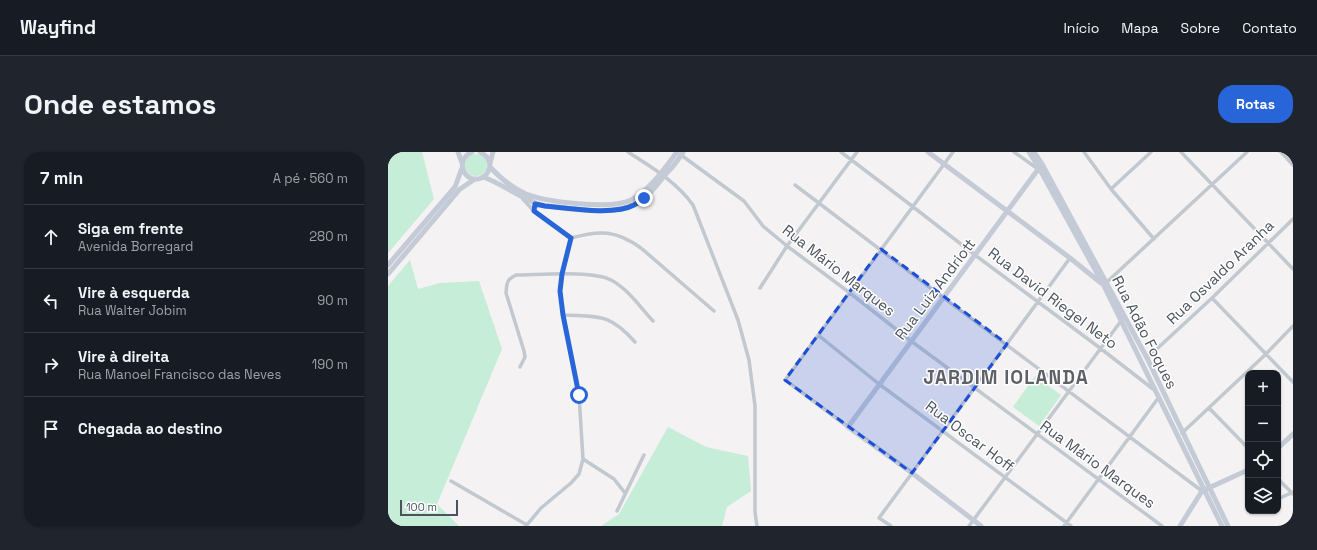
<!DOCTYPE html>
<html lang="pt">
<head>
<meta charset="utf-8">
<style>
  :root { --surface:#171b24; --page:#20242c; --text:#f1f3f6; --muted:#9ea1a6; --line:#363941; --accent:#2865d8 }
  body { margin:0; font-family:"Space Grotesk",sans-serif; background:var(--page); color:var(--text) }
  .controls { position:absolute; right:12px; bottom:12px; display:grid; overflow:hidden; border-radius:8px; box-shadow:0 1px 3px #0004 }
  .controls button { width:36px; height:36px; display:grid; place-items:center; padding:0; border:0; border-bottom:1px solid var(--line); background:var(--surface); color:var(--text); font:20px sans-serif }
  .scale { position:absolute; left:12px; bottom:10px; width:58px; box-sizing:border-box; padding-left:4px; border:2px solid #4b535e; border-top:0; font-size:11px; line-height:14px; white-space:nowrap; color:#4b535e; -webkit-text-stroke:3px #fff; paint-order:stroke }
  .stop { position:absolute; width:12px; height:12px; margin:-9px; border:3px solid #2865d8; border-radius:50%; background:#fff }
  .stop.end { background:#2865d8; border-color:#fff; box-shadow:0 1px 4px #0008 }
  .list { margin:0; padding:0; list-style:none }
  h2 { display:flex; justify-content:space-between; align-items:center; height:52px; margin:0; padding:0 16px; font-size:17px }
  h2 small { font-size:13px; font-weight:400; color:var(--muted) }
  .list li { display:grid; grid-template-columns:26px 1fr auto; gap:12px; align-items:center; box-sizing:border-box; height:64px; padding:0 16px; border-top:1px solid var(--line) }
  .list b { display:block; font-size:15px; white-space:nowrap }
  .list p { margin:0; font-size:13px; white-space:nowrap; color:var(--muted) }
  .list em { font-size:13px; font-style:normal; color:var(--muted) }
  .icon { flex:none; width:22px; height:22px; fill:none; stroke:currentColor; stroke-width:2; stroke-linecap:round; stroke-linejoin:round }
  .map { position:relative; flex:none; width:905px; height:374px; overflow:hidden; border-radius:16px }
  header { display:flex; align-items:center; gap:24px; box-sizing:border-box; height:56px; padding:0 20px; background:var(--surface); border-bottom:1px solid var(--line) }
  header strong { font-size:19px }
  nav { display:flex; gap:22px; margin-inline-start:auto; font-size:14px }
  .intro { display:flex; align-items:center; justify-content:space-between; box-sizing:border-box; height:96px; padding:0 24px }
  h1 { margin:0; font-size:28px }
  .button { padding:10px 18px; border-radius:16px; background:var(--accent); color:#fff; font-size:14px; font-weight:700 }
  main { display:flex; gap:24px; padding:0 24px }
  aside { flex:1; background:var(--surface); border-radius:16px; box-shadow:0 1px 3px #0004 }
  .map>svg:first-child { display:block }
</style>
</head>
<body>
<header>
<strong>Wayfind</strong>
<nav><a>Início</a><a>Mapa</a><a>Sobre</a><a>Contato</a></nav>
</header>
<div class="intro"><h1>Onde estamos</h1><a class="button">Rotas</a></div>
<main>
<aside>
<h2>7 min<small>A pé · 560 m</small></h2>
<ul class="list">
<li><svg class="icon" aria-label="ahead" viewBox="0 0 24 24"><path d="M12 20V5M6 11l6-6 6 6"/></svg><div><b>Siga em frente</b><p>Avenida Borregard</p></div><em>280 m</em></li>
<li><svg class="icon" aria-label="left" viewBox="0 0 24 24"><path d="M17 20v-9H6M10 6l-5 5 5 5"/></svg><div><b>Vire à esquerda</b><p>Rua Walter Jobim</p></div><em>90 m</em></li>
<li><svg class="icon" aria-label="right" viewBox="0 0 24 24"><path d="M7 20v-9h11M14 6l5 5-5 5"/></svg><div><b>Vire à direita</b><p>Rua Manoel Francisco das Neves</p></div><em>190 m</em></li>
<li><svg class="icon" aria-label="arrive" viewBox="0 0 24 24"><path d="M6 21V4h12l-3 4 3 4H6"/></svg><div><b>Chegada ao destino</b></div></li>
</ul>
</aside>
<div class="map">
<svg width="905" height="374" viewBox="0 0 905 374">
  <rect width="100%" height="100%" fill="#f4f2f2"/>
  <path fill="#c5edd8" d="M0 0H34L46 47 0 101Z
    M77 13a11 11 0 1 1 22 0a11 11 0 1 1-22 0Z
    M22 108 30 137 52 131 91 129 114 197 49 352 71 374H0V134Z
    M647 224 673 243 651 274 625 255Z
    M280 275 318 295 360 304 363 339 339 355 334 374H213L231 362Z"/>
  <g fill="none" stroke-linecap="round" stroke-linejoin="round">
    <path stroke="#c1c8cf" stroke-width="3.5" d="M240 0C263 15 289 30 305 53L350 168 361 208 367 254V360L369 374
      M453 0 524 54 587 103 712 196 765 237
      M626 0 650 17
      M696 0 723 37 766 87
      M793 0 905 117
      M893 0 905 13
      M293 3 356 49 375 74 399 94 462 141 523 189 774 374
      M407 33 556 146 814 339
      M723 37 763 0
      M135 47 146 59 183 86
      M183 86C212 78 228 78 253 96L326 159
      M719 130 859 0
      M372 136 399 94 469 0
      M824 146 905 230
      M175 163C211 165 221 161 247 190
      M430 183 491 232 683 374
      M759 206 824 146 905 67
      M132 215 137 205 136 199 118 141C119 131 118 128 128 123 150 123 204 118 223 128 240 137 252 155 265 169
      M821 256 860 296
      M460 275 397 228 565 0
      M794 281 877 203 905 174
      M195 307 226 327 237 341
      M890 327 905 342
      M63 329 139 373
      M890 347 905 340
      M229 359 256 303
      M138 374 153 356 183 331 191 322 195 307 191 243 175 163 172 139 174 122 183 86
      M503 374 491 366 682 106
      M581 374 733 169
      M676 374 771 245"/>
    <path stroke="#c4cbd7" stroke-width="5" d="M70 0 74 11
      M84 0C64 9 79 35 95 25 99 23 101 18 102 14 102 7 98 3 92 0
      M540 0 682 106 713 131
      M641 0 651 16 715 132 834 374
      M646 0 654 12 759 206 840 374
      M102 11 105 0
      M102 15C112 26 125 36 138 42 158 50 224 58 243 48 261 39 277 16 289 0
      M95 25C118 33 133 48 157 54 182 56 223 64 245 53 257 48 268 35 276 24 283 17 290 9 295 0
      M0 113 67 35 74 16
      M0 122 72 37 87 27
      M890 296 905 282
      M593 374 524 321 460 275 654 12
      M792 374 814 339 860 318"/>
  </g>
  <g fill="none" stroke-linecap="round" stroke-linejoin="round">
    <path stroke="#2865d8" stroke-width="5" d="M191 243 175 163 172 139 174 122 183 86 146 59 147 52 157 54C180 56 226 64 246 53 250 51 253 48 256 46"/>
  </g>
  <path fill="#1d4ed8" fill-opacity="0.2" stroke="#1d4ed8" stroke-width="3" stroke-dasharray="8 5" stroke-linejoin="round" d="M493 97 619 192 524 321 397 228Z"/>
  <g text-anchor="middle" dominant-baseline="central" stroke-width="3" stroke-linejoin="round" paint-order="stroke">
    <g font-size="15" fill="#4b535e" stroke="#fff">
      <text transform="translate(451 118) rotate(38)">Rua Mário Marques</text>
      <text transform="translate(832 120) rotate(-44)">Rua Osvaldo Aranha</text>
      <text transform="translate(547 137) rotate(-53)">Rua Luiz Andriott</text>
      <text transform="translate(665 146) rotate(37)">Rua David Riegel Neto</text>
      <text transform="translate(757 180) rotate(63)">Rua Adão Foques</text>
      <text transform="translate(582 284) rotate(37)">Rua Oscar Hoff</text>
      <text transform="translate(710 312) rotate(36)">Rua Mário Marques</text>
    </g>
    <g font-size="19" font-weight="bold" letter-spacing="1" fill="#5f6166" stroke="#fff">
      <text x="618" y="225">JARDIM IOLANDA</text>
    </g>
  </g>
</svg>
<div class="controls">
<button>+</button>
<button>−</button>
<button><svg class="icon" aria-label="locate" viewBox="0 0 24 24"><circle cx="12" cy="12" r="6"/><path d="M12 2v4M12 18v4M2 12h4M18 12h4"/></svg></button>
<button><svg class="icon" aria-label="layers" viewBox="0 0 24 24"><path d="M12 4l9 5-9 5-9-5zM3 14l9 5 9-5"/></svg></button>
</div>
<div class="scale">100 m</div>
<div class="stop" style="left:191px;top:243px"></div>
<div class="stop end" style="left:256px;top:46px"></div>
</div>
</main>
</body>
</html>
